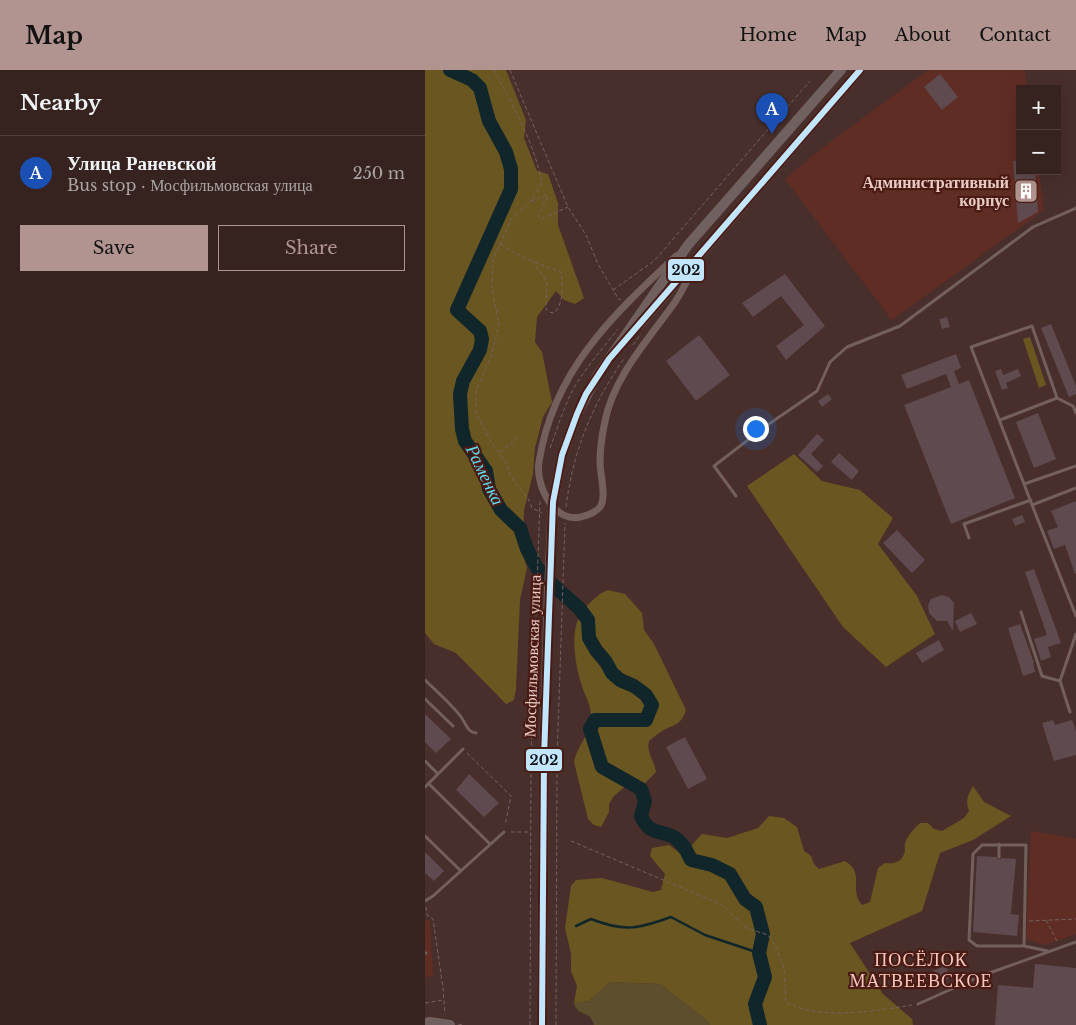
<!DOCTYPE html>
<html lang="en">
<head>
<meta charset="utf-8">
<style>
  :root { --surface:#362320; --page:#412f2d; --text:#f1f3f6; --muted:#aaa4a5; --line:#50403e; --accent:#b1948f }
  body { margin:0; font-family:"Libre Baskerville",serif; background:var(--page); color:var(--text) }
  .controls { position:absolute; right:15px; top:15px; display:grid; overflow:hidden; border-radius:0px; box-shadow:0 5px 20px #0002 }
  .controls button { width:45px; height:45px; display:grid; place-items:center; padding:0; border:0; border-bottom:1px solid var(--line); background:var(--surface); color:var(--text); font:25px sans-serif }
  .you { position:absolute; left:330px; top:358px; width:18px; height:18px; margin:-12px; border:4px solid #fff; border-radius:50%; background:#1a73e8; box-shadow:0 0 0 8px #1a73e833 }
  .badge { display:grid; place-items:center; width:32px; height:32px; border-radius:50%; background:var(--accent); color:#fff; font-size:16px; font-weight:700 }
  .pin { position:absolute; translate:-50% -41px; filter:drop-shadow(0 1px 2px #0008) }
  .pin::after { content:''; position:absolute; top:26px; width:18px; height:15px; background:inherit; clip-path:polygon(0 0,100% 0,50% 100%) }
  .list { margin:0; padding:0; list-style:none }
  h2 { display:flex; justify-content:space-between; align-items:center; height:65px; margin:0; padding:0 20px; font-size:21px }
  h2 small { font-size:16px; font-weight:400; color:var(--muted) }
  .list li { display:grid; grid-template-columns:32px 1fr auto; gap:15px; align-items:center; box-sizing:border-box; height:75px; padding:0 20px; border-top:1px solid var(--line) }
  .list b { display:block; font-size:19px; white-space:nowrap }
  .list p { margin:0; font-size:16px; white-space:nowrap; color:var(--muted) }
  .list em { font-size:16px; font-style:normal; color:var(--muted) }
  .actions { display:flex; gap:10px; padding:15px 20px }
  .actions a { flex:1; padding:11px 0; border:1px solid var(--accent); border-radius:0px; text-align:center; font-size:18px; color:var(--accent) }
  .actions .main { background:var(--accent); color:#111 }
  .map { position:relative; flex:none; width:651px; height:955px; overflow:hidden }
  header { display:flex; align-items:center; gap:30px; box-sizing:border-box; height:70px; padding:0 25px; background:var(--accent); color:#111 }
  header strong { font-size:24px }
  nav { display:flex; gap:28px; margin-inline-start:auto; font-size:18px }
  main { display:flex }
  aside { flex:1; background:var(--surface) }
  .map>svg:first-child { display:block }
</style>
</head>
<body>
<header>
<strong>Map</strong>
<nav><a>Home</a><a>Map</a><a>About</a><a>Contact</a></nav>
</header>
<main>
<aside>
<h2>Nearby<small></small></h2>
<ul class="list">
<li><span class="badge" style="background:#1a4fb4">A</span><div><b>Улица Раневской</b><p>Bus stop · Мосфильмовская улица</p></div><em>250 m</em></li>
</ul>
<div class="actions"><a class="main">Save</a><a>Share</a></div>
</aside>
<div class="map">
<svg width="651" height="955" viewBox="0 0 651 955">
  <rect width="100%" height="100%" fill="#482f2b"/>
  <path fill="#602d24" d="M503 0H598L600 3 602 19H595V101H614L619 140 467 250 360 109 396 79Z
    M606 761 651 769V864L620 875 601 869Z
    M0 850H5L8 906 0 907Z"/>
  <path fill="#5d4e2e" d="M185 912 235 914 284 952 285 955H169C169 954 166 948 165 947 157 941 152 944 149 933L164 931Z"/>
  <path fill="#6a5621" d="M0 0H81L101 50 99 68 112 101 123 104 133 133V155L159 228 150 234 139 230 131 221 112 247 110 272 117 282 127 332 118 347 110 378 108 404 99 440 98 485 102 498 95 530 91 619 89 630 81 634 31 583 9 574 0 563Z
    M605 267 621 315 614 318 598 269Z
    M369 384 397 411 435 420 468 448 453 474 492 526 510 564 461 597 418 557 322 416Z
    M183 520 200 524 217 543 219 560 229 574 261 640C256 656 249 654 237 661 232 664 228 668 224 671 221 682 229 690 231 702L220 713H204L188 727 184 734V742L176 757 169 755 163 749 149 692C152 676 166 663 166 646 166 634 159 624 156 613 151 598 147 571 151 556 153 547 159 539 165 533 171 527 175 523 183 520Z
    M548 716 559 732 586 746 548 770 515 783 497 841 425 873 458 924 487 949 488 955H285L284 952 235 914 185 912 164 931 149 933 152 916 146 901V884L140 858 146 816 151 810 177 808 228 822 236 820 240 804 225 786 227 778 244 775 257 785C266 779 269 771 277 764L302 768 333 758 344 746 359 748 372 757 379 781 386 786 389 794 394 799 420 791C441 804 423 819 437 835L445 832 453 798 460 793C468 794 476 793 479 784 481 781 479 777 480 773 483 765 489 759 495 753H503L509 759 517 761 539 748 544 741C540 731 543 725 548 716Z"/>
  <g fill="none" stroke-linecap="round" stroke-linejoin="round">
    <path stroke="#10262a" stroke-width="2.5" d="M151 856 166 849C199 862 213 859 246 847L280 865 334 883"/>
    <path stroke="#10262a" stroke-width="14" d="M25 0 47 10 55 18 64 51 81 82 86 99V119L32 240 55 261 57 269 55 280 38 311 35 324 37 359 40 371 61 401 64 419 76 440 95 458 102 479 112 498 128 515 154 538 163 550 164 568 171 580 181 592 187 603 195 610 209 616 221 625 227 635 221 650H170L165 659 177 697 216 719 220 731 216 746C224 764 232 760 247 766 257 771 262 781 266 790L287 795 305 804 320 829 331 837 338 864 334 883 340 907 330 934 335 955"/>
  </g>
  <path fill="#5e4a4f" d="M515 4 533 27 517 40 499 17Z
    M595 90V101H610L613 142 593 153 588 91Z
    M360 204 400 256 361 290 351 276 379 255 356 226 328 247 317 233Z
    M522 247 525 257 517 259 514 249Z
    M626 254 651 316V324L644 327 616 258Z
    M274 265 305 305 271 331 241 291Z
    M531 284 536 298 529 301 534 314 544 310 590 428 526 454 479 335 526 317 521 304 482 319 476 305Z
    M576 299 578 305 593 299 596 306 581 313 583 318 577 320 570 301Z
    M403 324 407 329 397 337 393 331Z
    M613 343 631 389 609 398 591 352Z
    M392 364 399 370 386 384 398 396 392 402 373 385Z
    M414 383 434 401 427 410 406 392Z
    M651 431V504H650L640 475 629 479 622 461 633 457 626 441Z
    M597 445 600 452 590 456 587 449Z
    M472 460 500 490 487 503 458 473Z
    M609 499 636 573 623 577 626 587 616 591 609 569 622 565 600 502Z
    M517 525 524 527 529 533 528 561 522 551H512L504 543 503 535 506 529Z
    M546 543 552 554 535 562 530 551Z
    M595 554 609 593H608L610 602 598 606 583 558Z
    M514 570 519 580 497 593 491 583Z
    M0 644 26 669 11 683 0 672Z
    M628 650 630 655 647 650 651 661V685L629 691 617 653Z
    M260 667 282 709 263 719 241 677Z
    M44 704 74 733 59 747 31 720Z
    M0 782 19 801 9 811 0 803Z
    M552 786 571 787 574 790 577 788 591 789 586 844 594 845 592 866 548 862Z
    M610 894 651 898V955H570L573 915 608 918Z
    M520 895 526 907 514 914 508 901Z"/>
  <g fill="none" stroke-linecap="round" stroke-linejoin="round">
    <path stroke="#74625f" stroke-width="1" stroke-dasharray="4 2.5" stroke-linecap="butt" d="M69 0C88 36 110 74 117 114L105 132 87 148 68 189 67 218 74 255 66 287 51 321V343L66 372 81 392 86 407 104 430 107 438 117 443
      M85 0 143 137 161 165 173 194 194 230 197 227
      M106 131 121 125 123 126 113 146 116 149 143 137
      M75 174C96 187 113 194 136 202 138 214 139 234 129 243L124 242 121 239 122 212 108 192
      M188 220 229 191 385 11
      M208 275 216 264
      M125 378C133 357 139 335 150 316 162 296 178 278 193 259
      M75 382 93 368
      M141 437C148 380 168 333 200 287
      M42 683 86 726 80 755
      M86 762H104
      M146 771 297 835 321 858 343 865 350 875 359 898 361 932C395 951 450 941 487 935
      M1 837 2 845 8 849 18 918 20 944
      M621 850 632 871
      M604 851 651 849
      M0 933 18 930
      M33 954 38 955
      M105 955 106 686 115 431
      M131 955 132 689 140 453"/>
    <path stroke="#73605c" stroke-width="3" d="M632 328 607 256 546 277 599 414 651 396
      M575 350 632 328 648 336 651 343
      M599 414 607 435
      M651 418 607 435 651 546
      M311 426 289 396 341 356 392 321 405 292 422 277 475 256 608 157 651 138
      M544 468 539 454 606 430
      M596 542 617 606 635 611
      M0 610C10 620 32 639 38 650 42 656 43 662 51 663
      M0 629 28 656
      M645 642 635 611 651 564
      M0 691 13 704
      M4 714 65 774
      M0 717 38 679
      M0 766 36 801
      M574 787V774
      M0 831 8 826 79 762
      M599 876H552L544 870 548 784 557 775H601L599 876 623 881
      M0 883H1
      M493 934 556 906 651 872"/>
    <path stroke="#73605c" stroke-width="7" d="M251 186C187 246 128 301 114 392 110 417 131 456 159 446 164 445 172 441 175 437 182 427 175 405 175 392 175 379 177 365 180 351 189 306 224 269 250 232 258 220 264 207 270 195"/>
    <path stroke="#716060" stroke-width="10" d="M214 255 435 0
      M0 953 5 952 25 955
      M117 955 119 688 124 520 128 432 137 385 152 344 172 306 263 175 416 0"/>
    <g stroke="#491b14" stroke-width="10">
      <path id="bus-1" d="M117 955 119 688 128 432 137 385 152 344 161 324 184 289 435 0"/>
    </g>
    <use href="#bus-1" stroke="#c2e6ff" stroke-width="6"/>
  </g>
  <defs>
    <g id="building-square" transform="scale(1.25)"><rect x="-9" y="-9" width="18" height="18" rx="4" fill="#b1948f" stroke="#491b14"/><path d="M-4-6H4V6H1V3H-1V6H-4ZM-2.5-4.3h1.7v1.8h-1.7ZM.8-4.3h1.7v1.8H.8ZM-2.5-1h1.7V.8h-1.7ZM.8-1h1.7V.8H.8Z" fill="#fff"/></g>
  </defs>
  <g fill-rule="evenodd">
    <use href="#building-square" x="601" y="121"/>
  </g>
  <g text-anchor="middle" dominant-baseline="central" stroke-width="4.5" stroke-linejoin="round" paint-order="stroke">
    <g font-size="16" font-weight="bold" fill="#eacbc5" stroke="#491b14" text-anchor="end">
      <text x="584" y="112">Административный<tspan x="584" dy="18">корпус</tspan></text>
    </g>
    <g font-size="16" fill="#eacbc5" stroke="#491b14">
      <text transform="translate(107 586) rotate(-88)">Мосфильмовская улица</text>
    </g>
    <g font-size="18" font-style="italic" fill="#60daef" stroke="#491b14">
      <text transform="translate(60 405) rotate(64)">Раменка</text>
    </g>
    <g font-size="18" letter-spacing="1" fill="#f9c8be" stroke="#491b14">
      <text x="496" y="890">ПОСЁЛОК<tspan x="496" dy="21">МАТВЕЕВСКОЕ</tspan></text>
    </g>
  </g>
  <g stroke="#491b14" stroke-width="2">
    <rect x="242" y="188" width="38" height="24" rx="5" fill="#c2e6ff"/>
    <rect x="100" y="678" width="38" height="24" rx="5" fill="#c2e6ff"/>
  </g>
  <g font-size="14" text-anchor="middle" font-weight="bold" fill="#111">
    <text x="261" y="205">202</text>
    <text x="119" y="695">202</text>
  </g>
</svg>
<div class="controls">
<button>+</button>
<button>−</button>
</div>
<div class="you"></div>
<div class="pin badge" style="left:347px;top:64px;background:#1a4fb4">A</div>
</div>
</main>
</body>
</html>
